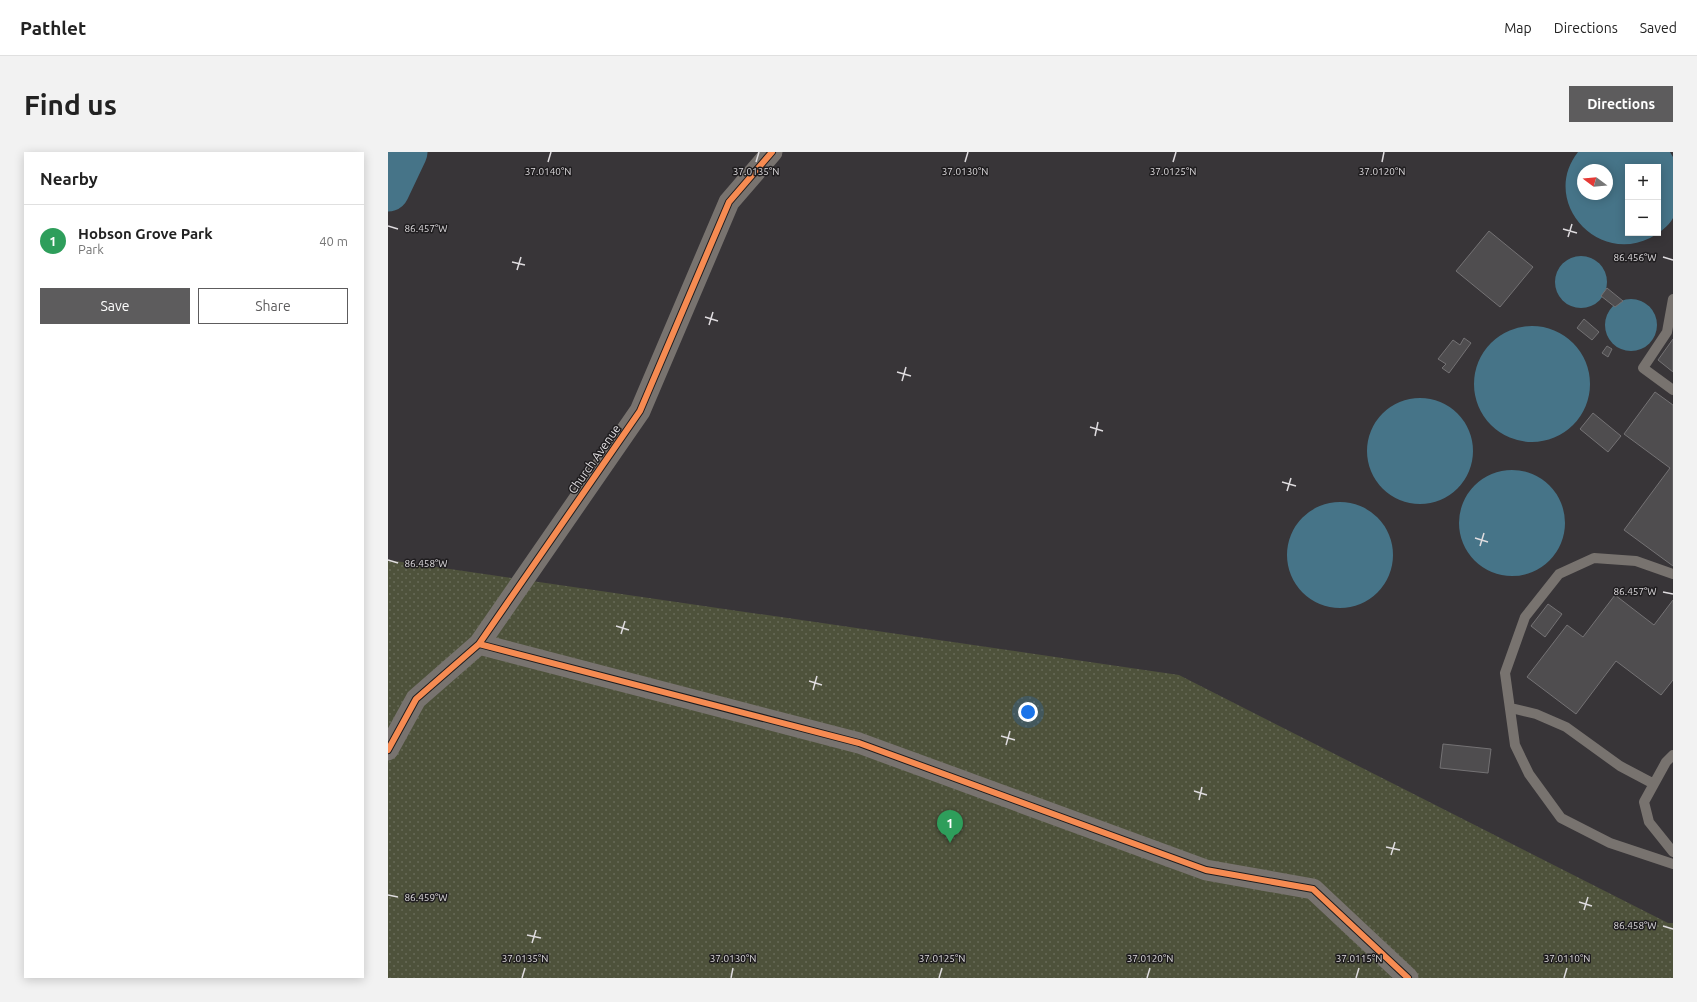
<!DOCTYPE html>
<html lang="en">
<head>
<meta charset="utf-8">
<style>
  :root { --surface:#fff; --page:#f2f2f2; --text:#222; --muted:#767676; --line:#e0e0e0; --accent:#5d5c5d }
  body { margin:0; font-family:Ubuntu,sans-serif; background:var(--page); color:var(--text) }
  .controls { position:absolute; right:12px; top:12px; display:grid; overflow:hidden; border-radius:0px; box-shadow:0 2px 10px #0003 }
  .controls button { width:36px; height:36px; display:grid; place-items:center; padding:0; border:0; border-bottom:1px solid var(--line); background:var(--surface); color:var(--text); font:20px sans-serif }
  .compass { position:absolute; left:1189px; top:12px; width:36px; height:36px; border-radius:50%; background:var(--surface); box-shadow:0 2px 10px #0003; rotate:286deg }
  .you { position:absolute; left:640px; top:560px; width:14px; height:14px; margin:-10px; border:3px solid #fff; border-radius:50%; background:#1a73e8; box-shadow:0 0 0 6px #1a73e833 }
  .badge { display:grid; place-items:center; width:26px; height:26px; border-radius:50%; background:var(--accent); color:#fff; font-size:13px; font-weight:700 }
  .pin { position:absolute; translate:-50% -33px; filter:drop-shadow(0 1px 2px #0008) }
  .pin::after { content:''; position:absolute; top:21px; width:14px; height:12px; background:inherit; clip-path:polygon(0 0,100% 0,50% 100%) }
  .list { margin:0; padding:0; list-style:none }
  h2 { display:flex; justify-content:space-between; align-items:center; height:52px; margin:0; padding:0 16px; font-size:17px }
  h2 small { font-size:13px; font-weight:400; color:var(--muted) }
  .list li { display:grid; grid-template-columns:26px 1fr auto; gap:12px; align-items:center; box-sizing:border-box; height:72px; padding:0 16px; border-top:1px solid var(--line) }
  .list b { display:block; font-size:15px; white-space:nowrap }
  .list p { margin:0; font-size:13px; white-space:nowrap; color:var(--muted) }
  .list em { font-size:13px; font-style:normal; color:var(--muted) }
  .actions { display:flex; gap:8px; padding:12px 16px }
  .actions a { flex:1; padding:9px 0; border:1px solid var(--accent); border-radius:0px; text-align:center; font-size:14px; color:var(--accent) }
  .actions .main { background:var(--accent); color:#fff }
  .map { position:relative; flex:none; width:1285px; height:826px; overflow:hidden; border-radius:0px }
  header { display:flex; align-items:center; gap:24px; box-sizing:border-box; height:56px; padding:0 20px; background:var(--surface); border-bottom:1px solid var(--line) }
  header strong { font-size:19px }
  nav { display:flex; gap:22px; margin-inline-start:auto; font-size:14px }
  .intro { display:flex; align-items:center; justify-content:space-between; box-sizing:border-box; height:96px; padding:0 24px }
  h1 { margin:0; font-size:28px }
  .button { padding:10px 18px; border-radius:0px; background:var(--accent); color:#fff; font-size:14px; font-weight:700 }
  main { display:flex; gap:24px; padding:0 24px }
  aside { flex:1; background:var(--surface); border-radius:0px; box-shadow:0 2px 10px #0003 }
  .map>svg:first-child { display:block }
</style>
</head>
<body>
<header>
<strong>Pathlet</strong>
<nav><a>Map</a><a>Directions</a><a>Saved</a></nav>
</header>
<div class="intro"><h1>Find us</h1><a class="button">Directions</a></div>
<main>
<aside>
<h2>Nearby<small></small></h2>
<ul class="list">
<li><span class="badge" style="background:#2e9e5b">1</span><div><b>Hobson Grove Park</b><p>Park</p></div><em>40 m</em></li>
</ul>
<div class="actions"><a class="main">Save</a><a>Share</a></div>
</aside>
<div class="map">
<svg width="1285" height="826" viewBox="0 0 1285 826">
  <defs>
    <pattern id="park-dots" width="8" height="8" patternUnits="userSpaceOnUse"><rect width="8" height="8" fill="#4e523b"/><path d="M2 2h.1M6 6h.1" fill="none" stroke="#676a57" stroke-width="1.8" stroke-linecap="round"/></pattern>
  </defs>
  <rect width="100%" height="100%" fill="#383538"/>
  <path fill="url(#park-dots)" d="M0 408 791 523 1280 771H1285V826H0Z"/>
  <path fill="#467488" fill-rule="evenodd" d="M1190 0H1282L1285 5C1285 15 1285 59 1285 66 1281 74 1270 82 1262 86 1208 113 1152 48 1190 0ZM1240 15H1270V81H1240ZM1195 18H1219V42H1195Z
    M1167 130a26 26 0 1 1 52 0a26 26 0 1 1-52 0Z
    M1217 173a26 26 0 1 1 52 0a26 26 0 1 1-52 0Z
    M1086 232a58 58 0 1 1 116 0a58 58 0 1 1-116 0Z
    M979 299a53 53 0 1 1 106 0a53 53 0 1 1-106 0Z
    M1071 371a53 53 0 1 1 106 0a53 53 0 1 1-106 0Z
    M899 403a53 53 0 1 1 106 0a53 53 0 1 1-106 0Z"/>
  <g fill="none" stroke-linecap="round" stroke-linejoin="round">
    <path stroke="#467488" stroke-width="43" d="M0 38 18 0"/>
  </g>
  <path fill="#4f4d4f" stroke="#747274" d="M1101 79 1145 115 1112 155 1068 119Z
    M1219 136 1235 149 1227 155 1213 144Z
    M1196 167 1211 180 1204 188 1189 176Z
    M1076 186 1083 191 1061 221 1054 216 1058 212 1050 207 1065 188 1072 193Z
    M1285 187V220L1270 208Z
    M1219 194 1224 197 1220 205 1214 201Z
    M1267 240 1285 253V414L1236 378 1282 316 1236 282Z
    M1205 261 1233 284 1220 300 1192 277Z
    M1227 443 1266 473 1285 448V528L1273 543 1228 509 1188 562 1139 525 1179 473 1195 485Z
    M1160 452 1174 462 1157 485 1143 474Z
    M1055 592 1103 597 1100 621 1052 616Z"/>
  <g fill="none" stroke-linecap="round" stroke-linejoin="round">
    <path stroke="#78736f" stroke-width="10" d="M1285 147 1279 180 1255 216 1285 238
      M1285 422 1248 409 1206 406 1171 422 1137 465 1117 521 1127 593 1141 622 1173 666 1222 691 1285 712
      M1123 556 1148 562 1178 575 1232 614 1266 632
      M1285 603 1278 610 1256 650 1261 670 1285 700"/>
    <path stroke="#78736f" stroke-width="21" d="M91 492 471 591 818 718 925 737 1020 826
      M0 598 28 547 91 492 252 259 341 50 384 0"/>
    <g stroke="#1f1d1f" stroke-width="8">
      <path id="cycleway" d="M91 492 471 591 818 718 925 737 1020 826
        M0 598 28 547 91 492 252 259 341 50 384 0"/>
    </g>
    <use href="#cycleway" stroke="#f68b52" stroke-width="6"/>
  </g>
  <path fill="none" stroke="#dfdcdf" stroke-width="1.5" d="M160 10 163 0M368 10 371 0M577 10 580 0M785 10 788 0M994 10 996 0M0 74 10 77M1175 77 1189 81M1180 85 1184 72M1275 105 1285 108M124 110 137 113M129 118 133 105M317 165 330 169M321 173 325 160M509 220 523 224M514 229 518 215M702 275 715 279M707 284 710 270M894 330 908 334M899 339 903 326M1087 386 1100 390M1092 394 1096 381M0 408 10 411M1275 440 1285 442M228 474 241 478M233 482 237 469M421 529 434 533M425 538 429 524M613 584 627 588M618 593 622 579M806 639 819 643M811 648 814 635M998 695 1012 698M1003 703 1007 690M0 743 10 745M1191 750 1204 754M1196 758 1200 745M1275 774 1285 777M139 783 153 786M144 791 148 778M134 826 137 816M343 826 345 816M551 826 554 816M759 826 762 816M968 826 971 816M1176 826 1179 816"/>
  <g text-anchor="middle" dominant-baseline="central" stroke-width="3" stroke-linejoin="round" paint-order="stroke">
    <g font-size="12" fill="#dfdcdf" stroke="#1f1d1f">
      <text transform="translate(206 307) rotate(-55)">Church Avenue</text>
    </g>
  </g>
  <g font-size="10" text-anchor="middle" fill="#dfdcdf" stroke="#1f1d1f" stroke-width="3" stroke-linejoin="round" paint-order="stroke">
    <text x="160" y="23">37.0140°N</text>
    <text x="368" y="23">37.0135°N</text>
    <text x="577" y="23">37.0130°N</text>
    <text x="785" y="23">37.0125°N</text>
    <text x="994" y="23">37.0120°N</text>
    <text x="38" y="80">86.457°W</text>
    <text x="1247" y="109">86.456°W</text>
    <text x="38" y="415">86.458°W</text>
    <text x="1247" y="443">86.457°W</text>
    <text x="38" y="749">86.459°W</text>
    <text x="1247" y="777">86.458°W</text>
    <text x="137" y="810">37.0135°N</text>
    <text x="345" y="810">37.0130°N</text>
    <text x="554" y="810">37.0125°N</text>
    <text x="762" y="810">37.0120°N</text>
    <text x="971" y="810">37.0115°N</text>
    <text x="1179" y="810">37.0110°N</text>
  </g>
</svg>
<div class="controls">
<button>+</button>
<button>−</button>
</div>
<svg class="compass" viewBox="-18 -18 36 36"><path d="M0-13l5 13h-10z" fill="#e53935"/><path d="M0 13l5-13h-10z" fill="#767676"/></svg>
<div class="you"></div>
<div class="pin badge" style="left:562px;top:691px;background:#2e9e5b">1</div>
</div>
</main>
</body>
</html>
